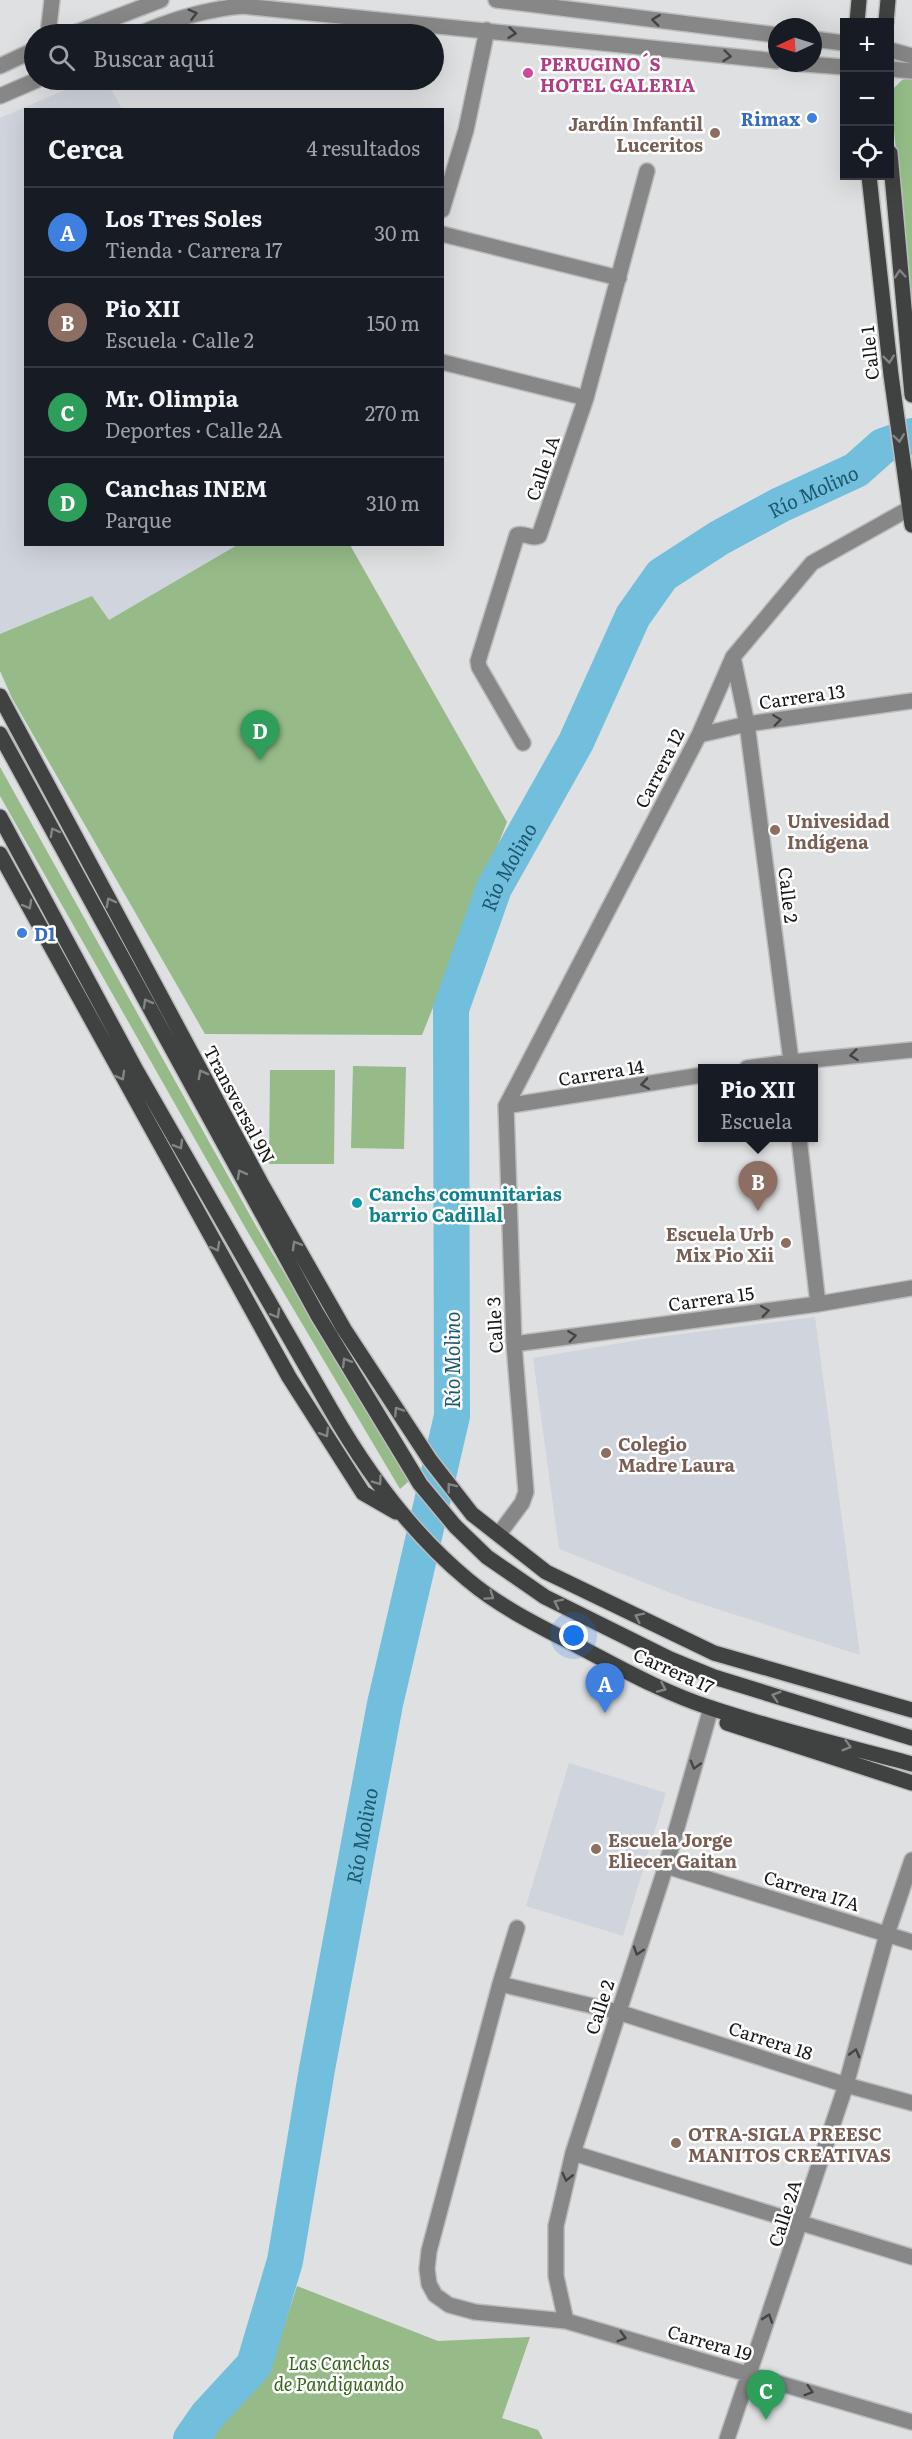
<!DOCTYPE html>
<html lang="es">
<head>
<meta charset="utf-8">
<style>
  :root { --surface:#171b24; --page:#20242c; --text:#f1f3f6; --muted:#9ea1a6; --line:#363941; --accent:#cf3f4d }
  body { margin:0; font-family:Literata,serif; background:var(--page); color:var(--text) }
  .controls { position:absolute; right:18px; top:18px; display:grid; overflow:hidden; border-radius:0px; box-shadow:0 6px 24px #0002 }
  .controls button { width:54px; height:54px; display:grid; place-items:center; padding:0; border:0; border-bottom:2px solid var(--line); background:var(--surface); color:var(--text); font:30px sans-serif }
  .compass { position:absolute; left:768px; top:18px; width:54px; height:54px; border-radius:50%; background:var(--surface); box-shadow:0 6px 24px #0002; rotate:266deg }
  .you { position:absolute; left:574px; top:1636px; width:21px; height:21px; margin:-15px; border:4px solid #fff; border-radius:50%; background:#1a73e8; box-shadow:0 0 0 9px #1a73e833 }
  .badge { display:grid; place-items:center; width:39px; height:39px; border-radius:50%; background:var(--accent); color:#fff; font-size:20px; font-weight:700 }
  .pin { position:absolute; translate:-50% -50px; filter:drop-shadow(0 2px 3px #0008) }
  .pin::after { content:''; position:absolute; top:32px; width:21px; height:18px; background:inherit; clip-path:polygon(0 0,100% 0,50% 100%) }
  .popup { position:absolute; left:698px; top:1064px; width:120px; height:78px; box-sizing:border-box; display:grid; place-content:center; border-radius:0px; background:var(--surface); filter:drop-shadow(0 2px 4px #0005); font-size:20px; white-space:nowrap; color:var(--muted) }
  .popup b { font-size:22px; color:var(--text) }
  .popup::after { content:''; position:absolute; left:50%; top:100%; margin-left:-12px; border:12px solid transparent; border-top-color:var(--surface) }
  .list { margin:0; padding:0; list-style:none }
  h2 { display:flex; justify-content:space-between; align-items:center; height:78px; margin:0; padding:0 24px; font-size:26px }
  h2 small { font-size:20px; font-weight:400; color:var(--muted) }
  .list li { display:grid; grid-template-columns:39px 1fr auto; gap:18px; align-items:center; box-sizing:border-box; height:90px; padding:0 24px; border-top:2px solid var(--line) }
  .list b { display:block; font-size:22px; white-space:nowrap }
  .list p { margin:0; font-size:20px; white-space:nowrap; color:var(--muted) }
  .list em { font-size:20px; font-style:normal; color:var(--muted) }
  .icon { flex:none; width:33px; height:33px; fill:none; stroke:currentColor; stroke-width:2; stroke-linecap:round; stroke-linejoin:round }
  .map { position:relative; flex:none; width:912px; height:2439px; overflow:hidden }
  .search { position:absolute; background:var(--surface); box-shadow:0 6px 24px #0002; left:24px; top:24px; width:420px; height:66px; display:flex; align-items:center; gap:15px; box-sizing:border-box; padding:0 21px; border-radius:33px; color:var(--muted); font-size:22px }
  .panel { position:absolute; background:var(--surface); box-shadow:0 6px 24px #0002; left:24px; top:108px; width:420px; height:438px; border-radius:0px }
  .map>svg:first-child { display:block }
</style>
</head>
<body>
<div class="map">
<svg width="912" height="2439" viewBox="0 0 912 2439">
  <rect width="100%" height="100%" fill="#dfe0e1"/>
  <path fill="#d0d4dc" d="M88 80H106L122 109 26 110V544L239 545 109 621 0 634V118Z
    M815 1317 860 1655 686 1599 559 1549 533 1358 650 1338Z
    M569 1763 666 1793 623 1936 526 1906Z"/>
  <path fill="#96ba88" d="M239 544 350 545 507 822 422 1035 205 1034 12 698 0 671V634L92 596 109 620Z
    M0 767 256 1226 409 1481 400 1489 246 1229 0 796Z
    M353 1066 406 1067 404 1149 351 1148Z
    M270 1070H335L334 1164H269Z
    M297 2286 438 2341 530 2337 502 2418 538 2430 543 2439H208L269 2372Z"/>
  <path fill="#96bf88" d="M912 77V306L890 92 902 80Z"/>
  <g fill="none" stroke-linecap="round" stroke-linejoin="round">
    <path stroke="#72bedd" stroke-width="36" id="s1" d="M191 2439 207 2416 254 2365 285 2261 317 2069 385 1704 452 1416 451 1009 494 888 576 742 633 616 662 575 719 538 780 505 856 470 883 446 912 436"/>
    <g stroke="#bbbcbd" stroke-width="18">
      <path id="minor" d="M496 0 777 35
        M48 34 52 0
        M72 34 161 0
        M139 34C173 19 206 9 243 6L777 61
        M813 39 844 43
        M890 50 912 56
        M791 63 844 67
        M0 66 34 50
        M890 69 912 71
        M0 96 37 80
        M442 210 466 130 487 30
        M442 234 619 278
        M442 362 586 398
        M733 657 747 724 792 1068
        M699 735 747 724 912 701
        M523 743 479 667 478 661 517 535C525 532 531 540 539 536L586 398 647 171
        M747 1068 791 1062 912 1050
        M506 1106 702 1075
        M799 1138 818 1304
        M514 1344 818 1304 912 1288
        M499 1534 522 1503 526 1492 514 1344 506 1106 699 735 733 657 812 563 912 507
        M666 1866 912 1942
        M517 1928 500 1984 429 2251 427 2269 429 2284 435 2295 449 2305 475 2312 566 2321 912 2422
        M500 1984 618 2012 846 2085 912 2103
        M573 2153 912 2257
        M566 2321 556 2276V2226L573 2153 666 1866 711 1708
        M727 2439 846 2085 887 1934 912 1860"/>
    </g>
    <g stroke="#bbbcbd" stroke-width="18">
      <path id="major" d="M857 22 859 0
        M886 22 888 0
        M890 153 912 395
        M869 176 891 375 912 525
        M0 696 262 1185 344 1329 430 1460 472 1514 546 1572 714 1653 912 1710
        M0 734 317 1314 420 1484 455 1526 487 1557 545 1597 670 1659 714 1677 912 1738
        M0 817 136 1070 330 1408C366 1471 411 1533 468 1580 500 1607 539 1626 576 1645 620 1668 664 1693 711 1708 777 1730 845 1746 912 1764
        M0 854 289 1377 363 1493 396 1512
        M727 1723 912 1783"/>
    </g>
    <use href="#minor" stroke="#878788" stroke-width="15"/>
    <use href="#major" stroke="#404141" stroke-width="15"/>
  </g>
  <defs><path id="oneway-chevron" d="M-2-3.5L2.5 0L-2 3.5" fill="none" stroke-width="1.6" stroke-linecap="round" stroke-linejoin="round" transform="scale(1.5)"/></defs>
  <g stroke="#444">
    <use href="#oneway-chevron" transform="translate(193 14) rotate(-15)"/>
    <use href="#oneway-chevron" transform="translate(656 20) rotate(-173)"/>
    <use href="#oneway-chevron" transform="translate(512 33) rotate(6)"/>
    <use href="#oneway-chevron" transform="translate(727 56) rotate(6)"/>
    <use href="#oneway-chevron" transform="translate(777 720) rotate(-8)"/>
    <use href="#oneway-chevron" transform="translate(854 1055) rotate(174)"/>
    <use href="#oneway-chevron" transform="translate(645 1084) rotate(171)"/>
    <use href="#oneway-chevron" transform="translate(765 1311) rotate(-8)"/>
    <use href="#oneway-chevron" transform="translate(572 1336) rotate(-8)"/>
    <use href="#oneway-chevron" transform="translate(695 1765) rotate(106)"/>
    <use href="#oneway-chevron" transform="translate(638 1951) rotate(108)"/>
    <use href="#oneway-chevron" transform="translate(855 2053) rotate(-75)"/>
    <use href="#oneway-chevron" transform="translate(567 2177) rotate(103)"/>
    <use href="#oneway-chevron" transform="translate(768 2318) rotate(-71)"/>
    <use href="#oneway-chevron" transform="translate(622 2337) rotate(16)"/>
    <use href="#oneway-chevron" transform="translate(809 2391) rotate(17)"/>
  </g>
  <g stroke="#838484">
    <use href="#oneway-chevron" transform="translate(900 274) rotate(-95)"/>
    <use href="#oneway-chevron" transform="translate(889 359) rotate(84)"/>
    <use href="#oneway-chevron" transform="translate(899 438) rotate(82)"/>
    <use href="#oneway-chevron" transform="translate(54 832) rotate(-119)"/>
    <use href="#oneway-chevron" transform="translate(110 902) rotate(-118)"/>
    <use href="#oneway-chevron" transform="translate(28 905) rotate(61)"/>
    <use href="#oneway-chevron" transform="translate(147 1003) rotate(-119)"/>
    <use href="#oneway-chevron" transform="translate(202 1074) rotate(-118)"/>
    <use href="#oneway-chevron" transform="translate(121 1076) rotate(61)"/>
    <use href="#oneway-chevron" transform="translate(179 1145) rotate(60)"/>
    <use href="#oneway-chevron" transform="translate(241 1174) rotate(-119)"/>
    <use href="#oneway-chevron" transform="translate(296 1245) rotate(-120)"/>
    <use href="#oneway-chevron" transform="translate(216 1247) rotate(61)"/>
    <use href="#oneway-chevron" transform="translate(276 1314) rotate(60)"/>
    <use href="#oneway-chevron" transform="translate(346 1362) rotate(-121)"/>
    <use href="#oneway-chevron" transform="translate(398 1411) rotate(-123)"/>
    <use href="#oneway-chevron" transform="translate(325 1433) rotate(58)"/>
    <use href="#oneway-chevron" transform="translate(378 1481) rotate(55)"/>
    <use href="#oneway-chevron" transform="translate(451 1487) rotate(-128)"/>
    <use href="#oneway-chevron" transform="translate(490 1596) rotate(35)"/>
    <use href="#oneway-chevron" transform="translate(558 1603) rotate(-154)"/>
    <use href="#oneway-chevron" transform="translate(639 1617) rotate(-154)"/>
    <use href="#oneway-chevron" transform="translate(662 1688) rotate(24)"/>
    <use href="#oneway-chevron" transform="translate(776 1696) rotate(-163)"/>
    <use href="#oneway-chevron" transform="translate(847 1746) rotate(16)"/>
  </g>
  <circle fill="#d1479c" stroke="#fff" stroke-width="2" cx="528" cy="73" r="6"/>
  <g fill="#3f7fe0" stroke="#fff" stroke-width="2">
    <circle cx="812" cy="118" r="6"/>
    <circle cx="22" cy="933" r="6"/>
  </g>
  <g fill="#8d6e63" stroke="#fff" stroke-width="2">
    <circle cx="715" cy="133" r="6"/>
    <circle cx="775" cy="830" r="6"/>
    <circle cx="786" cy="1243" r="6"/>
    <circle cx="606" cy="1453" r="6"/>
    <circle cx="596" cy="1849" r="6"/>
    <circle cx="676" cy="2143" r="6"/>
  </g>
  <circle fill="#0f9aa8" stroke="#fff" stroke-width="2" cx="357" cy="1203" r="6"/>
  <g text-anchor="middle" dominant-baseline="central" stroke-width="5" stroke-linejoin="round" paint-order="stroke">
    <g font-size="18" font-weight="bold" fill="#b23c85" stroke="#fff" text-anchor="start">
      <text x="540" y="63">PERUGINO´S<tspan x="540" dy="21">HOTEL GALERIA</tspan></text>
    </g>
    <g font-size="18" font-weight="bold" fill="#366cbe" stroke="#fff" text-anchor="end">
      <text x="800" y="118">Rimax</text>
      <text x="34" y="933" text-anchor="start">D1</text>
    </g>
    <g font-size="18" font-weight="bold" fill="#785e54" stroke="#fff" text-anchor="start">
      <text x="703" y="123" text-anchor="end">Jardín Infantil<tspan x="703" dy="21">Luceritos</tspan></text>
      <text x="787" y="820">Univesidad<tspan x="787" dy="21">Indígena</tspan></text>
      <text x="774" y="1233" text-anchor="end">Escuela Urb<tspan x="774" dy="21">Mix Pio Xii</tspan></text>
      <text x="618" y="1443">Colegio<tspan x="618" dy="21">Madre Laura</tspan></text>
      <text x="608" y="1839">Escuela Jorge<tspan x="608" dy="21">Eliecer Gaitan</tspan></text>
      <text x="688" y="2133">OTRA-SIGLA PREESC<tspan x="688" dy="21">MANITOS CREATIVAS</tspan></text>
    </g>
    <g font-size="18" fill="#171717" stroke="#fff">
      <text transform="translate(869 353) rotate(-96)">Calle 1</text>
      <text transform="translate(542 468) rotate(-71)">Calle 1A</text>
      <text transform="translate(802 696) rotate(-8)">Carrera 13</text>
      <text transform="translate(659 768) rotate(-63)">Carrera 12</text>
      <text transform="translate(789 895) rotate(83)">Calle 2</text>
      <text transform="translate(601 1072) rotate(-9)">Carrera 14</text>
      <text transform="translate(240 1104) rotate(62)">Transversal 9N</text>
      <text transform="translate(711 1298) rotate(-8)">Carrera 15</text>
      <text transform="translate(494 1325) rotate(-93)">Calle 3</text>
      <text transform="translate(674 1670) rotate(24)">Carrera 17</text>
      <text transform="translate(812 1890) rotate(17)">Carrera 17A</text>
      <text transform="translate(599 2007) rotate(-72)">Calle 2</text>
      <text transform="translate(771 2040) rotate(18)">Carrera 18</text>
      <text transform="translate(784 2213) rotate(-72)">Calle 2A</text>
      <text transform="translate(710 2342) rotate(16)">Carrera 19</text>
    </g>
    <g font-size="18" font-weight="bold" fill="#0d838f" stroke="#fff" text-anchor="start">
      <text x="369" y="1193">Canchs comunitarias<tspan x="369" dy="21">barrio Cadillal</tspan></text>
    </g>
    <g font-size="18" font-style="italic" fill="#32641b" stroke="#fff">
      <text x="339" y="2362">Las Canchas<tspan x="339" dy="21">de Pandiguando</tspan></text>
    </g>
    <g font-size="20" font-style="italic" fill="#1b586e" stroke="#fff">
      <text stroke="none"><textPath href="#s1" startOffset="2132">Río Molino</textPath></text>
      <text stroke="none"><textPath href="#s1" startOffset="1628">Río Molino</textPath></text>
      <text transform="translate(451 1360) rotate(-90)">Río Molino</text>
      <text stroke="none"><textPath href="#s1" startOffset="638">Río Molino</textPath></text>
    </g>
  </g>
</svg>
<div class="controls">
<button>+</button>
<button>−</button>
<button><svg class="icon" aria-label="locate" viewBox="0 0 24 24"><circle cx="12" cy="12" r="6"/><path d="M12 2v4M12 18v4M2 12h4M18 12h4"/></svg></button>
</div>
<svg class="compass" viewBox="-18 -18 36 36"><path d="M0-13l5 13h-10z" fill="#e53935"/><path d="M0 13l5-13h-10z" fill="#9ea1a6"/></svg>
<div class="you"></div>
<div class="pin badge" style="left:605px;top:1713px;background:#3f7fe0">A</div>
<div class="pin badge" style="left:758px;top:1211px;background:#8d6e63">B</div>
<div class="popup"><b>Pio XII</b>Escuela</div>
<div class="pin badge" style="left:766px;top:2420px;background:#2e9e5b">C</div>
<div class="pin badge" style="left:260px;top:760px;background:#2e9e5b">D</div>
<div class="search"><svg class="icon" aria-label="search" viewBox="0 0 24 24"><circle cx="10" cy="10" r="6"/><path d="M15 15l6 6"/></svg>Buscar aquí</div>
<section class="panel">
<h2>Cerca<small>4 resultados</small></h2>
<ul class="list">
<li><span class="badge" style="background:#3f7fe0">A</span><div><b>Los Tres Soles</b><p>Tienda · Carrera 17</p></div><em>30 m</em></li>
<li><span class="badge" style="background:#8d6e63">B</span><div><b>Pio XII</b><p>Escuela · Calle 2</p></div><em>150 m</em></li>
<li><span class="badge" style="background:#2e9e5b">C</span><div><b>Mr. Olimpia</b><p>Deportes · Calle 2A</p></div><em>270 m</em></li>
<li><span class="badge" style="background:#2e9e5b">D</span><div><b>Canchas INEM</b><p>Parque</p></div><em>310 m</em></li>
</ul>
</section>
</div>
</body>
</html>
